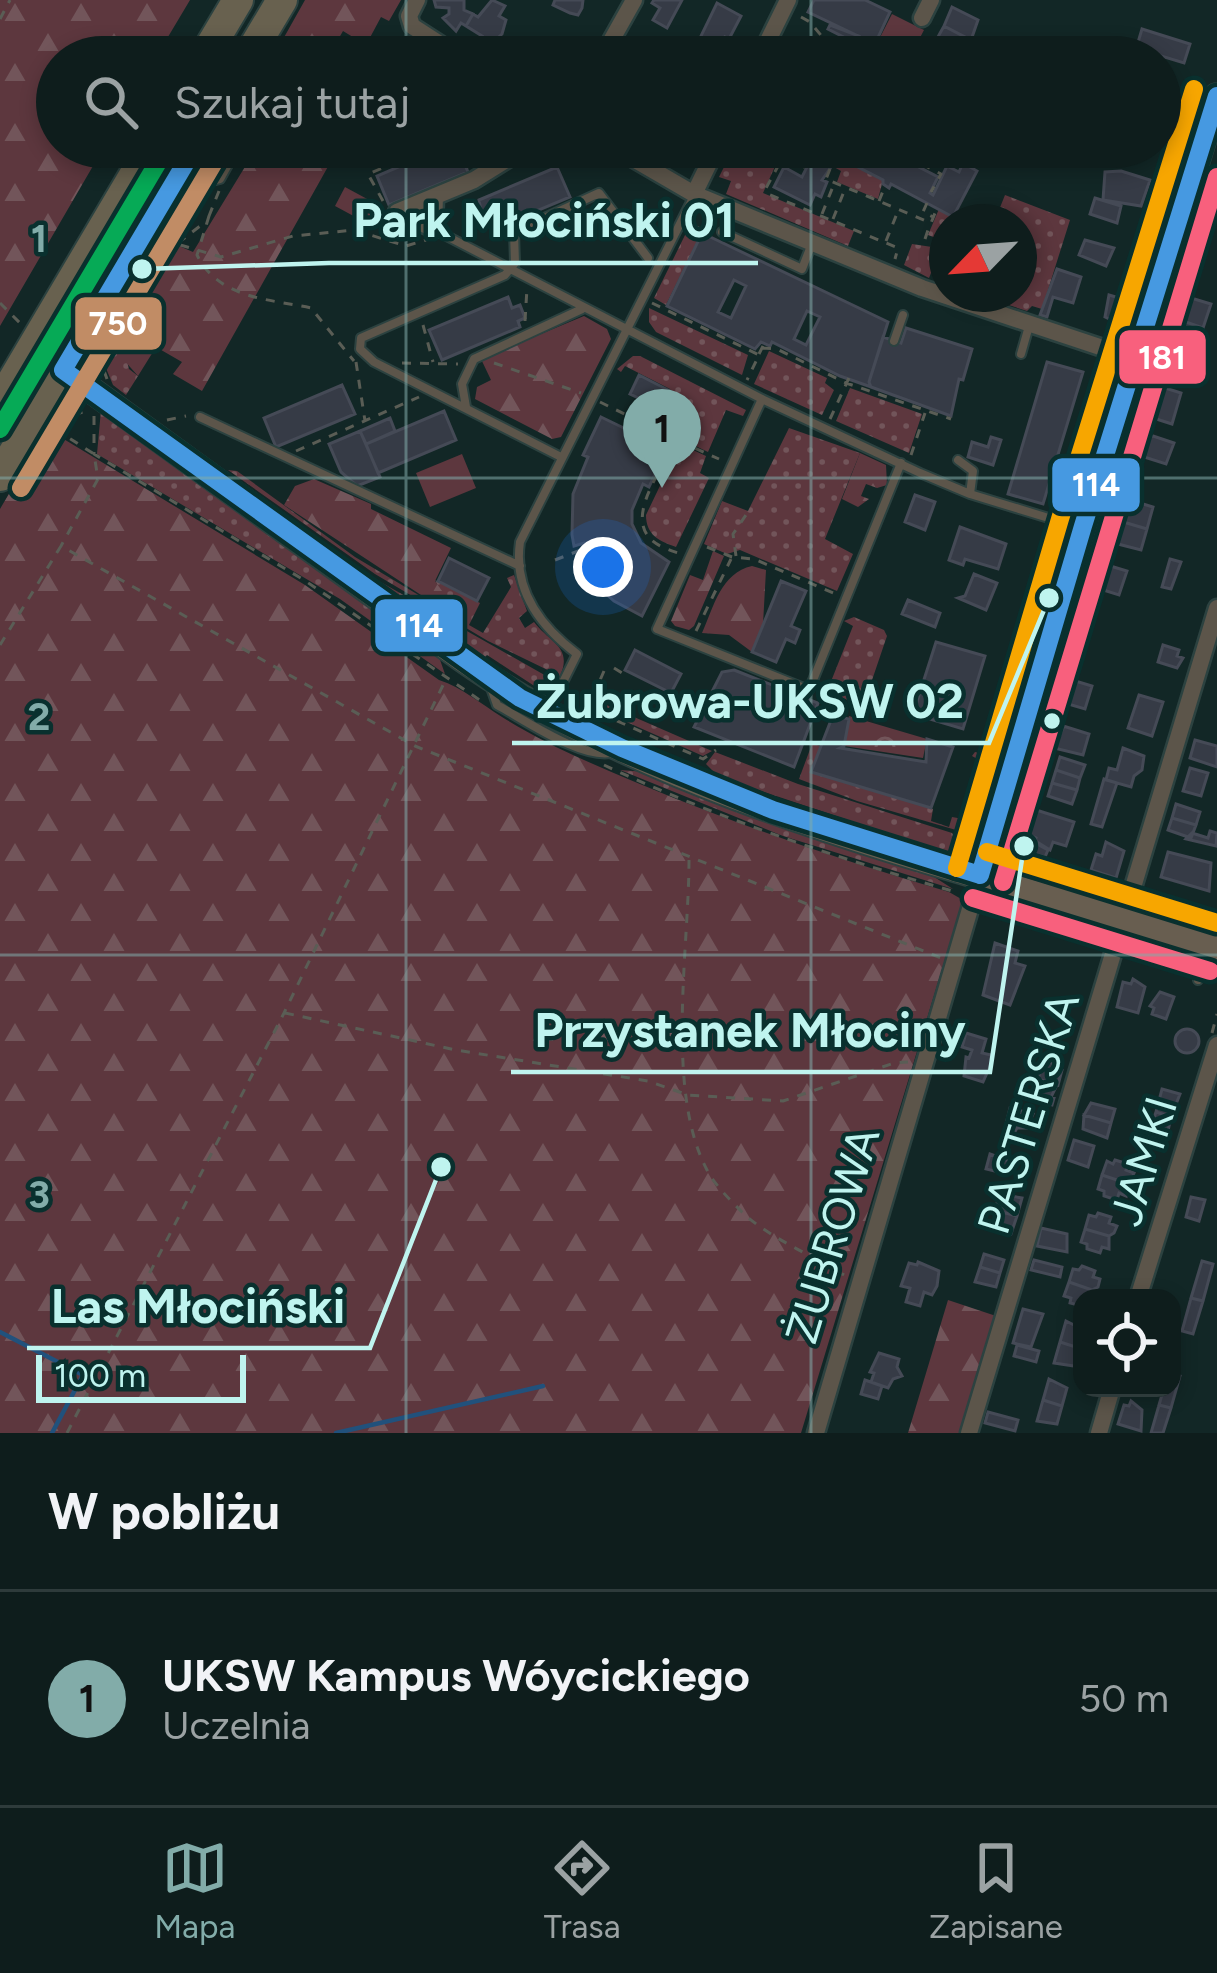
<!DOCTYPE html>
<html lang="pl">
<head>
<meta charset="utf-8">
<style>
  :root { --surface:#0e1d1c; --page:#172625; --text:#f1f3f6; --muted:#9ba2a3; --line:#2e3b3b; --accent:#82aca9 }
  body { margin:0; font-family:Figtree,sans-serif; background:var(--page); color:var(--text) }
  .controls { position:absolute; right:36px; bottom:36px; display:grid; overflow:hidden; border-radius:24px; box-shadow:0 6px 18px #0003 }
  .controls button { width:108px; height:108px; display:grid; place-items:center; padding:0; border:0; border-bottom:3px solid var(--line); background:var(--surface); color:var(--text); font:60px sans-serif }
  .compass { position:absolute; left:929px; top:204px; width:108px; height:108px; border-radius:50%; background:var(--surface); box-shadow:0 6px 18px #0003; rotate:245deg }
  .scale { position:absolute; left:36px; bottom:30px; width:210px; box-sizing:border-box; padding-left:12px; border:6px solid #bff4ef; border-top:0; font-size:33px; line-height:42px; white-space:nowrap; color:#bff4ef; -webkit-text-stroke:9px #09302e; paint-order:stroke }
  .you { position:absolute; left:603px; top:567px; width:42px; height:42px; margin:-30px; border:9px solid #fff; border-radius:50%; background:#1a73e8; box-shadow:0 0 0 18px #1a73e833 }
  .badge { display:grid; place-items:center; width:78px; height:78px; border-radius:50%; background:var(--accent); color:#111; font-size:39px; font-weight:700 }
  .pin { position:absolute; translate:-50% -99px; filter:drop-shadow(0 3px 6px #0008) }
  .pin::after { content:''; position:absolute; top:63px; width:42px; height:36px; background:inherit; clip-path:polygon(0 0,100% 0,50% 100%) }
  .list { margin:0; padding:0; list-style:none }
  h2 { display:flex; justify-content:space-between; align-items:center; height:156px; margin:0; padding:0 48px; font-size:51px }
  h2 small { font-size:39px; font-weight:400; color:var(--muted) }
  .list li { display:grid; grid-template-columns:78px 1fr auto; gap:36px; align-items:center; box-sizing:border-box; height:216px; padding:0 48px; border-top:3px solid var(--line) }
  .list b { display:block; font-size:45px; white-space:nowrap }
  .list p { margin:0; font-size:39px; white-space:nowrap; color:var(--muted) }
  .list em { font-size:39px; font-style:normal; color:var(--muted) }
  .icon { flex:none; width:66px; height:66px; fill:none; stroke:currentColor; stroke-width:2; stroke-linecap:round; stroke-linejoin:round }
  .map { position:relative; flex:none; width:1217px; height:1433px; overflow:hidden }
  .search { position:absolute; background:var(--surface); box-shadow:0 6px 18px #0003; left:36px; right:36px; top:36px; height:132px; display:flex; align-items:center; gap:30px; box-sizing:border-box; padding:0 42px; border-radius:66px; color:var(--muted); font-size:45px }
  .sheet { height:372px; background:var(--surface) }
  nav { display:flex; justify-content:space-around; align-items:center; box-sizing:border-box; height:168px; border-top:3px solid var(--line); background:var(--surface); font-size:33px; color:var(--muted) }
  nav a { display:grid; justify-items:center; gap:6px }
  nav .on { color:var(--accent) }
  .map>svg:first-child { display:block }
</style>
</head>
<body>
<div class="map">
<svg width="1217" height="1433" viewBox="0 0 1217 1433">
  <defs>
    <pattern id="grass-dots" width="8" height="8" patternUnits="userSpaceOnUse" patternTransform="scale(3)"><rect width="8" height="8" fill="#5d373e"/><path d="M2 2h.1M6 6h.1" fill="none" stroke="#72555a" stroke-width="1.8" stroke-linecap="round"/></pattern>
    <pattern id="forest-firs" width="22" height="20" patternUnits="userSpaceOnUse" patternTransform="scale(3)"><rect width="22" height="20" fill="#5d373e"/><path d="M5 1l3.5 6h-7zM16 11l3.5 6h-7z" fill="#72555a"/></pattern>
    <pattern id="park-crowns" width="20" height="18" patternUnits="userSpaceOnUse" patternTransform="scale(3)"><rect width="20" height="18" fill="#5d373e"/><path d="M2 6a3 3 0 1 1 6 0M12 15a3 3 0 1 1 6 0" fill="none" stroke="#72555a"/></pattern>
  </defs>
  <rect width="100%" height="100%" fill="#122726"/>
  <path fill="url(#grass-dots)" d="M169 147H185L82 322 72 316Z
    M734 147H779L777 162 763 193 854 231 848 246 726 194 731 181 719 177Z
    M838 157 883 180 878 199 837 182 841 171 834 167Z
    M1005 195 1070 220 1042 309 1032 306 1027 311 975 294H1019V222L995 220Z
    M939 209 953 217 947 222V233L929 278 904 265 912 244 932 247 936 238 928 235Z
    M688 229 701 233 666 305 654 298Z
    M649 308 748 355 742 375 656 332 649 322Z
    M106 333 122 342 129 369 138 376 126 395 113 385 98 349Z
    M769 351 827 378 825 383 834 390 822 415 754 384Z
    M633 356H640L746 410 743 416 726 410 708 452 650 424 670 389 625 366 621 372 617 369Z
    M1107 366 1111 377 1074 499H1067Z
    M850 388 922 414 909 453 836 421Z
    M101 410 439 657 445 674 340 599 97 454Z
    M789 428 860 453 825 539 853 554 837 591 740 550 727 554 704 544 722 501 748 511Z
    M680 444 706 456 700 473 709 478 676 547C659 541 646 535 646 515Z
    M228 470 237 471 355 557 452 615 435 580 480 603 469 625 483 633 511 587 507 578 514 575 527 611 519 618 525 628 534 622C550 643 573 647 560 676L488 641 375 574Z
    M1057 534 1061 543 999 747 993 745Z
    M363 572 548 677 544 685 536 687 487 655 482 660Z
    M854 617 884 630 887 636 870 686 855 703 817 687 828 689 853 626 844 621Z
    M595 700 712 751 703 756 593 707Z
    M812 744 821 746 811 772 933 809 931 821 949 827 952 817 963 819 981 761 972 756 975 752 983 754 961 829 956 830 857 801 799 779Z
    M715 752 798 784 952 833 957 840 973 845 957 852 941 851 719 777 706 764Z
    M620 770 647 772 928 873 953 889 783 836Z
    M1135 934 1189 950 1196 958 1194 977 1120 953 1125 938Z"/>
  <path fill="url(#forest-firs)" d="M0 0H190L156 57H57V147H104L0 326Z
    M305 0H401L389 21 381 17 366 45 343 31 328 57H273Z
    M257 147H339L202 391 173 374 182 362 156 347 138 376 123 359 122 342 106 333 154 257 179 246 193 252Z
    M584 316 607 329 611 339 561 437 552 439 475 399 477 387 491 380 481 359Z
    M57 435 305 585 439 680C463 688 481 704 502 717 528 733 557 748 584 760 703 813 824 855 949 892L963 900 801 1433H0V509L41 439Z
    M860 453 886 465 887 485 877 488 866 484 861 496 869 499 858 507 842 499Z
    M314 479 371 504V509L451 548 435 581 456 611 453 616 284 505 295 486Z
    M713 551 724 556 694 626 689 630 675 626 671 621 690 575 703 580Z
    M752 566 766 570 763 624 752 652 729 635 702 633C714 606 721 573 752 566Z
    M948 1300 996 1316 960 1433H908Z"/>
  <path fill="url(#park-crowns)" d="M849 716 927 739 923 758 844 746Z"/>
  <path fill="#5d373e" d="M892 14 924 30 910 57H870Z
    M345 187 382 207 372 226 335 206Z
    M462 454 476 488 430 507 416 473Z"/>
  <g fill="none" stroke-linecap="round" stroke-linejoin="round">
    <path stroke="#21517c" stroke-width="4.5" d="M0 1332 83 1375 52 1433
      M336 1433 543 1386"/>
  </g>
  <path fill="#363b46" stroke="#454a56" stroke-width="3" fill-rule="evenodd" d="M434 0H464V10L473 14 466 26 461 23 456 31 443 18 449 14V8L436 7Z
    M492 0 505 6 499 16 506 20 502 34 489 46 479 40 482 36 466 26 473 14 478 17Z
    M555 0H583L582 8 578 15 570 13 553 5Z
    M654 0H682L667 28 653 20 660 8 652 3Z
    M814 0H865L890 12 875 44 808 12Z
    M717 3 741 16 729 39 725 37 721 52 699 40Z
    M952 7 978 20 971 40 944 26Z
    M830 25 859 36 869 44 867 49 828 29Z
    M944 26 971 40 960 57 934 44Z
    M1142 29 1190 44 1184 63 1158 55 1126 57 1134 56Z
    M213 147H232L217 171 204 163Z
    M445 147H457L468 172 389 205 377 176Z
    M817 147H880L938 177 930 193 933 195 947 166 959 172 963 163 977 171 953 217 891 184 889 188 883 184V180L838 157 822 180 827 182 821 197 815 194 810 205 774 187 784 167 802 177Z
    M557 167 570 197 491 230 487 219 483 221 479 200Z
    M1121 171 1150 180 1141 206 1103 200 1105 172Z
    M1095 198 1121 206 1117 223 1090 214Z
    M702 233 888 322 869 382 871 387 840 376 772 342 770 346 761 342 755 349 667 306ZM734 280 746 286 731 318 718 312ZM807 311 820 317 806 345 794 339Z
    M1085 240 1114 248 1106 266 1079 255Z
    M1057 269 1081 277 1073 303 1053 297 1047 317 1040 315Z
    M1109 295 1126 300 1120 324 1105 317Z
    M508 297 512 308 520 305 525 318 518 321 520 327 442 360 429 330Z
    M1191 298 1211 304 1203 328 1183 321Z
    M1183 321 1203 328 1195 350 1176 344Z
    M906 328 972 349 963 380 959 379 951 416 871 387 869 382 883 337 901 343Z
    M1047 362 1083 372 1043 504 1008 494Z
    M639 375 670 391 650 424 641 419 649 403 630 394Z
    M342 385 355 414 276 447 264 418Z
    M1159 386 1181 393 1172 424 1150 417Z
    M444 411 456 440 378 473 366 444Z
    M601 417 667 449 649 487 643 484 632 510V524L641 543 669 562 642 616 614 601 595 584 579 558 588 554 584 543 574 546 572 535 573 494 588 457 583 455Z
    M390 418 395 431 366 444 360 431Z
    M360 431 380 477 357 486 341 472 329 444Z
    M1153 436 1174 443 1166 464 1141 456 1146 437Z
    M991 437 1001 440 993 465 968 457 972 442 988 447Z
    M915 495 935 502 925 530 905 522Z
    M1130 500 1153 507 1147 529 1120 521Z
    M1120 521 1147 529 1141 550 1118 544Z
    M960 527 1006 544 998 569 965 559 963 565 949 560Z
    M449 558 489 578 477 601 438 581Z
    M1170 559 1181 562 1171 589 1162 587Z
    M1107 565 1127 571 1119 595 1100 589Z
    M974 574 997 583 986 610 958 598 965 596Z
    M781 581 806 591 791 626 800 630 795 643 786 639 776 662 752 652Z
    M908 600 940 613 935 627 902 614Z
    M936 642 985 656 963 729 913 714Z
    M1163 645 1179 650 1177 656 1183 658 1177 668 1158 662Z
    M635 650 681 674 671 693 625 670Z
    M734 670 818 703 794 767 694 727 722 672Z
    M1072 680 1092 686 1085 709 1068 704Z
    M1139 695 1163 702 1152 736 1128 728Z
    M833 715 849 719 844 746 840 748 926 762 927 739 953 747 931 808 811 772Z
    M1060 725 1089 734 1083 755 1054 748 1063 728Z
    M1195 740 1217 746V767L1190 758Z
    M1123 748 1144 756 1142 770 1134 776 1131 787 1106 780 1109 768 1117 770Z
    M1060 757 1085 765 1080 778 1056 770Z
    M1190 768 1208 773 1201 796 1183 791Z
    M1056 770 1080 778 1077 790 1052 783Z
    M1104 779 1117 783 1102 827 1091 824Z
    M1052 783 1077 790 1072 804 1048 796Z
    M1176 804 1200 812 1196 825 1172 818Z
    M1033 809 1074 822 1066 846 1053 842 1050 850 1026 835Z
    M1172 818 1196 825 1191 838 1168 830Z
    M1017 830 1036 838 1035 843 1048 850 1045 857 1021 850 1014 837Z
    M1210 831 1217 833 1216 846 1186 839 1192 833 1208 838Z
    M1106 842 1124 851 1116 878 1091 870 1096 854 1102 856Z
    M1168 852 1211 863 1209 891 1161 877Z
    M995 943 1018 951 1015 963 1025 966 1010 1005 983 995Z
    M1133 979 1145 987 1138 1013 1117 1007 1123 982 1131 984Z
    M1160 992 1174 997 1166 1019 1152 1014 1154 1008 1150 1006Z
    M1175 1041a12 12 0 1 1 24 0a12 12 0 1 1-24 0Z
    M966 1033 986 1039 982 1053 991 1055V1064L983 1082 964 1076 966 1057 969 1058 972 1050 962 1047Z
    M1044 1058 1062 1070 1058 1085 1038 1079Z
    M1037 1079 1057 1085 1051 1097 1054 1098 1052 1105 1035 1100Z
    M1162 1089 1180 1094 1171 1117 1156 1112Z
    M1091 1103 1115 1109 1111 1123 1084 1115Z
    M1010 1108 1033 1114 1027 1128H1017L1013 1135 1004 1132Z
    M1156 1112 1171 1117 1166 1140 1148 1135Z
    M1084 1115 1111 1123 1107 1138 1083 1129Z
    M1074 1140 1094 1146 1088 1167 1068 1160Z
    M990 1154 1012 1162 1007 1174 986 1169Z
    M1115 1160 1128 1164 1126 1170 1134 1173 1131 1180 1127 1179 1126 1183 1102 1175 1107 1161 1113 1164Z
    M1102 1175 1126 1183V1196L1119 1193 1117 1200 1104 1196V1191L1098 1189Z
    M1000 1194 1022 1198 1017 1216 1001 1212 1003 1205 997 1203Z
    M1191 1197 1205 1200 1199 1221 1186 1217Z
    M1002 1212 1017 1216 1011 1234 997 1230Z
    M1098 1213 1111 1217 1109 1223 1117 1226 1114 1233 1109 1236 1085 1229 1089 1215 1096 1217Z
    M1041 1228 1067 1234V1252L1037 1246Z
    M1085 1229 1109 1236V1249L1102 1247 1100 1253 1087 1249V1244L1081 1242Z
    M984 1254 1004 1260 1000 1273 980 1267Z
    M1034 1260 1062 1267 1060 1277 1031 1270Z
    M1202 1261 1213 1264 1203 1301 1191 1298Z
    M918 1262 939 1271 937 1286 932 1295 924 1292 920 1306 906 1302 910 1288 901 1286 909 1263 917 1265Z
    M1082 1266 1095 1271 1093 1277 1100 1279 1098 1287 1092 1290 1069 1282 1073 1269 1079 1270Z
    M980 1267 1000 1273 996 1287 975 1282Z
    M1069 1282 1092 1290 1094 1298H1082V1306L1070 1303 1071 1298 1064 1296Z
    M1191 1298 1203 1301 1193 1334 1182 1331Z
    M1023 1309 1043 1314 1031 1347 1013 1343Z
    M1066 1321 1082 1329 1079 1348 1060 1342Z
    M1060 1342 1079 1348 1074 1366 1054 1363Z
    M1017 1345 1039 1351 1036 1362 1014 1356Z
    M879 1353 899 1359 897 1367 902 1376 893 1379 888 1388 871 1382 874 1373 870 1372Z
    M1172 1373 1180 1376 1171 1408 1159 1405 1164 1388H1172Z
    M1049 1379 1067 1388 1062 1406 1043 1400Z
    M865 1380 882 1386 878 1399 861 1394Z
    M1043 1400 1062 1406 1057 1424 1037 1421Z
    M1131 1401 1142 1410 1141 1431 1118 1424 1124 1405 1129 1406Z
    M1159 1405 1171 1408 1163 1433H1151Z
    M988 1412 1018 1420 1015 1431 985 1423Z"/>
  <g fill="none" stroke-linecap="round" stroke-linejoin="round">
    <g stroke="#2c4240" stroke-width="12">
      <path id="lane" d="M182 194 190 186 220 179 238 147
        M435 230 762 399 920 473 970 494 1078 527
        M722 232 802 269 811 246
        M894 341 903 315
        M1021 354 1029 326
        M762 399 657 629 809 690 901 463
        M466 407 462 384 474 359 582 309
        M200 417 520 566
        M561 457 374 362 360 349 361 338 505 275 515 263 514 232 599 193 648 258
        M958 460 973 471 970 494
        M490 685 497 705C525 720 585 762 615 752
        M551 706 577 654C541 627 513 590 520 542L694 196
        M1198 980 1203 951"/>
    </g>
    <g stroke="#2c4240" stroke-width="21">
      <path id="street" d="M417 0 409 16 412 26 460 57
        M922 18 931 0
        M602 57 634 0
        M760 57 788 0
        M613 147 694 194 922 288 1136 359
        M694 194 717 147
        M397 212 474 180 527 147
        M397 212 434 229 435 196
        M1138 1298 1217 1045
        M816 1433 980 875
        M969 1433 1217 608
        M1099 1433 1112 1388"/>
    </g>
    <g stroke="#2c4240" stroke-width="28">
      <path id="secondary" d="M32 347 462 659C674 808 971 868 1217 948
        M980 875 1083 526 1217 96"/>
    </g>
    <g stroke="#2c4240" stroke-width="34">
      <path id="highway" d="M204 57 238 0
        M248 57 282 0
        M0 402 151 147
        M0 476 195 147"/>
    </g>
    <path stroke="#5a5d55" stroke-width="3" stroke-dasharray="9 9" stroke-linecap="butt" d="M801 17 810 22 839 57
      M0 19 10 0
      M834 51 844 42 862 51
      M860 57 862 51 868 54 871 48 874 49
      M461 147 469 168
      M783 147V157L766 188 768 194 898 248 895 259
      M890 147 941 174 931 192
      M784 158 804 167 815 151
      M797 161 804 147
      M830 169 826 179 931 223 937 208
      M383 201 368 174 432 147
      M879 201 885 186
      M927 203 923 212 933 217
      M822 214 834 184
      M209 216 197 255C219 299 269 299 311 308L354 361
      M209 216 219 191
      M833 219 845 189
      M692 225 711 234
      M925 239 930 224
      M886 241 898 211
      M178 243 204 223
      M163 248 177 244 221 257 293 236 354 230 406 246 426 240
      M0 303 20 323
      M652 303 759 355 747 380
      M525 321 527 288
      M423 325 433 362
      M762 348 777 349 846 383 951 419
      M98 354 107 379
      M759 354 764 344
      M356 362 365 421
      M402 363 458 364
      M494 363 581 393
      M600 402 677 440C666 463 628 511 648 536 655 546 670 550 681 554
      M94 416V454L304 580 484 703
      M830 419 849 378
      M167 420 186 416
      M57 421 88 410
      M55 429 94 454 98 479 61 546
      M679 441 719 459
      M296 451 419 397
      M911 455 925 413
      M1060 511 1102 365
      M707 547 732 557 754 559 838 595
      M736 556 733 534 748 512
      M555 560 586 548
      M696 631 731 559
      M0 645 61 546 415 746 941 958
      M614 668 622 673
      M604 671 588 708 703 759 716 750
      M604 765C717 818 836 858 956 892
      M963 833 1054 530
      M689 860C689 948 665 1091 707 1170 714 1184 731 1201 742 1212 769 1238 812 1255 844 1275
      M988 902 999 905
      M285 1013 456 1050 648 1081 688 1095 783 1101 894 1063 908 1062
      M1212 1033 1217 1014
      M67 1433 284 1013 446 679"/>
    <use href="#lane" stroke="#5c554a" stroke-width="8"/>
    <use href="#street" stroke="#5c554a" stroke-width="16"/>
    <use href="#secondary" stroke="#685e50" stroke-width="24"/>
    <use href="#highway" stroke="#68614f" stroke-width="30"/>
    <g stroke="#09302e" stroke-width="27">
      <path id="bus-1" d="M63 370 520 698 622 748 773 810 980 875
        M63 370 195 147
        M980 875 1083 526 1217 96"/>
    </g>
    <g stroke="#09302e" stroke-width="27">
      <path id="bus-2" d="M21 488 216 159"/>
    </g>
    <g stroke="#09302e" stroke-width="27">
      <path id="bus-3" d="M0 429 167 147"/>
    </g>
    <g stroke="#09302e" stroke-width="27">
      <path id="bus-4" d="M1003 882 1217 177
        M973 898 1210 971"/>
    </g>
    <g stroke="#09302e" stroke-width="27">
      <path id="bus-5" d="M987 852 1217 923
        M957 868 1060 519 1194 89"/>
    </g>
    <use href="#bus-1" stroke="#4699e1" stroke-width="18"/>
    <use href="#bus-2" stroke="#c18c65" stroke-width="18"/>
    <use href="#bus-3" stroke="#06aa56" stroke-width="18"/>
    <use href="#bus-4" stroke="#f8607d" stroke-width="18"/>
    <use href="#bus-5" stroke="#f7a600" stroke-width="18"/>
  </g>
  <path fill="none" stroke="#82aca9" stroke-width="3" stroke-opacity="0.55" d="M406 0V57M811 0V57M406 147V1433M811 147V1433M0 478H1217M0 955H1217"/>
  <circle fill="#bff4ef" stroke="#09302e" stroke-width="4.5" cx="1052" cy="721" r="10"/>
  <g text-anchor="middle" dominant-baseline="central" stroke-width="9" stroke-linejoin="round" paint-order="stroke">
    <g font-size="45" fill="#bff4ef" stroke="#09302e">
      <text transform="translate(1028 1113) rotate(-73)">PASTERSKA</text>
      <text transform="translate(1143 1161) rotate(-73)">JAMKI</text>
      <text transform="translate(832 1235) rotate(-73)">ŻUBROWA</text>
    </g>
  </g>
  <g font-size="39" text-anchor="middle" font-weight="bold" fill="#82aca9" stroke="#09302e" stroke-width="9" stroke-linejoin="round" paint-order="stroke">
    <text x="39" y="252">1</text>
    <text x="39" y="730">2</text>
    <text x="39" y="1208">3</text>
  </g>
  <path fill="none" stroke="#bff4ef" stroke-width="4.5" d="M142 269L329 263H758M1049 598L989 743H512M1024 846L990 1072H511M441 1167L370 1348H27"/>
  <g fill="#bff4ef" stroke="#09302e" stroke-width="4.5">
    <circle cx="142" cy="269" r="12"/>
    <circle cx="1049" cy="598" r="12"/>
    <circle cx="1024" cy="846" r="12"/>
    <circle cx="441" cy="1167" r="12"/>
  </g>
  <g font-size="48" text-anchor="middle" font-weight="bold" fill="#bff4ef" stroke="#09302e" stroke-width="9" stroke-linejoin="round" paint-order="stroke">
    <text x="544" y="237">Park Młociński 01</text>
    <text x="750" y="718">Żubrowa-UKSW 02</text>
    <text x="750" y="1047">Przystanek Młociny</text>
    <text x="198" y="1323">Las Młociński</text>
  </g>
  <g stroke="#09302e" stroke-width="4.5">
    <rect x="73" y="295" width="91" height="57" rx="12" fill="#c18c65"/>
    <rect x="1117" y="328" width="91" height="58" rx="12" fill="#f8607d"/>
    <rect x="1050" y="456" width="92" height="58" rx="12" fill="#4699e1"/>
    <rect x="373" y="597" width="92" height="57" rx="12" fill="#4699e1"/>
  </g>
  <g font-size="33" text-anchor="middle" font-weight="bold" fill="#fff">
    <text x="118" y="335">750</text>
    <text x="1162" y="369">181</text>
    <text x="1096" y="496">114</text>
    <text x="419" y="637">114</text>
  </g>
</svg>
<div class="controls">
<button><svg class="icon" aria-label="locate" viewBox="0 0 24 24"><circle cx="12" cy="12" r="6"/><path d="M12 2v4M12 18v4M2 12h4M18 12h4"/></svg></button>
</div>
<svg class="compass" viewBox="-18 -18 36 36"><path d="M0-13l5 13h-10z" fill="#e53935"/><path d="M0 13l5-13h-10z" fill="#9ba2a3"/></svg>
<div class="scale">100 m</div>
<div class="you"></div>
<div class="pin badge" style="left:662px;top:488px">1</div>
<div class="search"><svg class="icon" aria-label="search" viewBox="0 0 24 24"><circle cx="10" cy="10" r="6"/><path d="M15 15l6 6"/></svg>Szukaj tutaj</div>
</div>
<section class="sheet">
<h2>W pobliżu<small></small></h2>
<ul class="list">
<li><span class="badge">1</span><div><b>UKSW Kampus Wóycickiego</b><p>Uczelnia</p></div><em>50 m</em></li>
</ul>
</section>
<nav>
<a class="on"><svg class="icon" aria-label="map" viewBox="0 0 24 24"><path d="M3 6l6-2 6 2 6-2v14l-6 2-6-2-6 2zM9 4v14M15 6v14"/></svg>Mapa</a>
<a><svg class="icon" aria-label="directions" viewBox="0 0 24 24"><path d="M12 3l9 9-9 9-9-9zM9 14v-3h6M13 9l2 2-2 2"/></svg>Trasa</a>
<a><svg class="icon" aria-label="saved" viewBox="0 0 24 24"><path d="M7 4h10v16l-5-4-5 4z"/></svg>Zapisane</a>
</nav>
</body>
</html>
